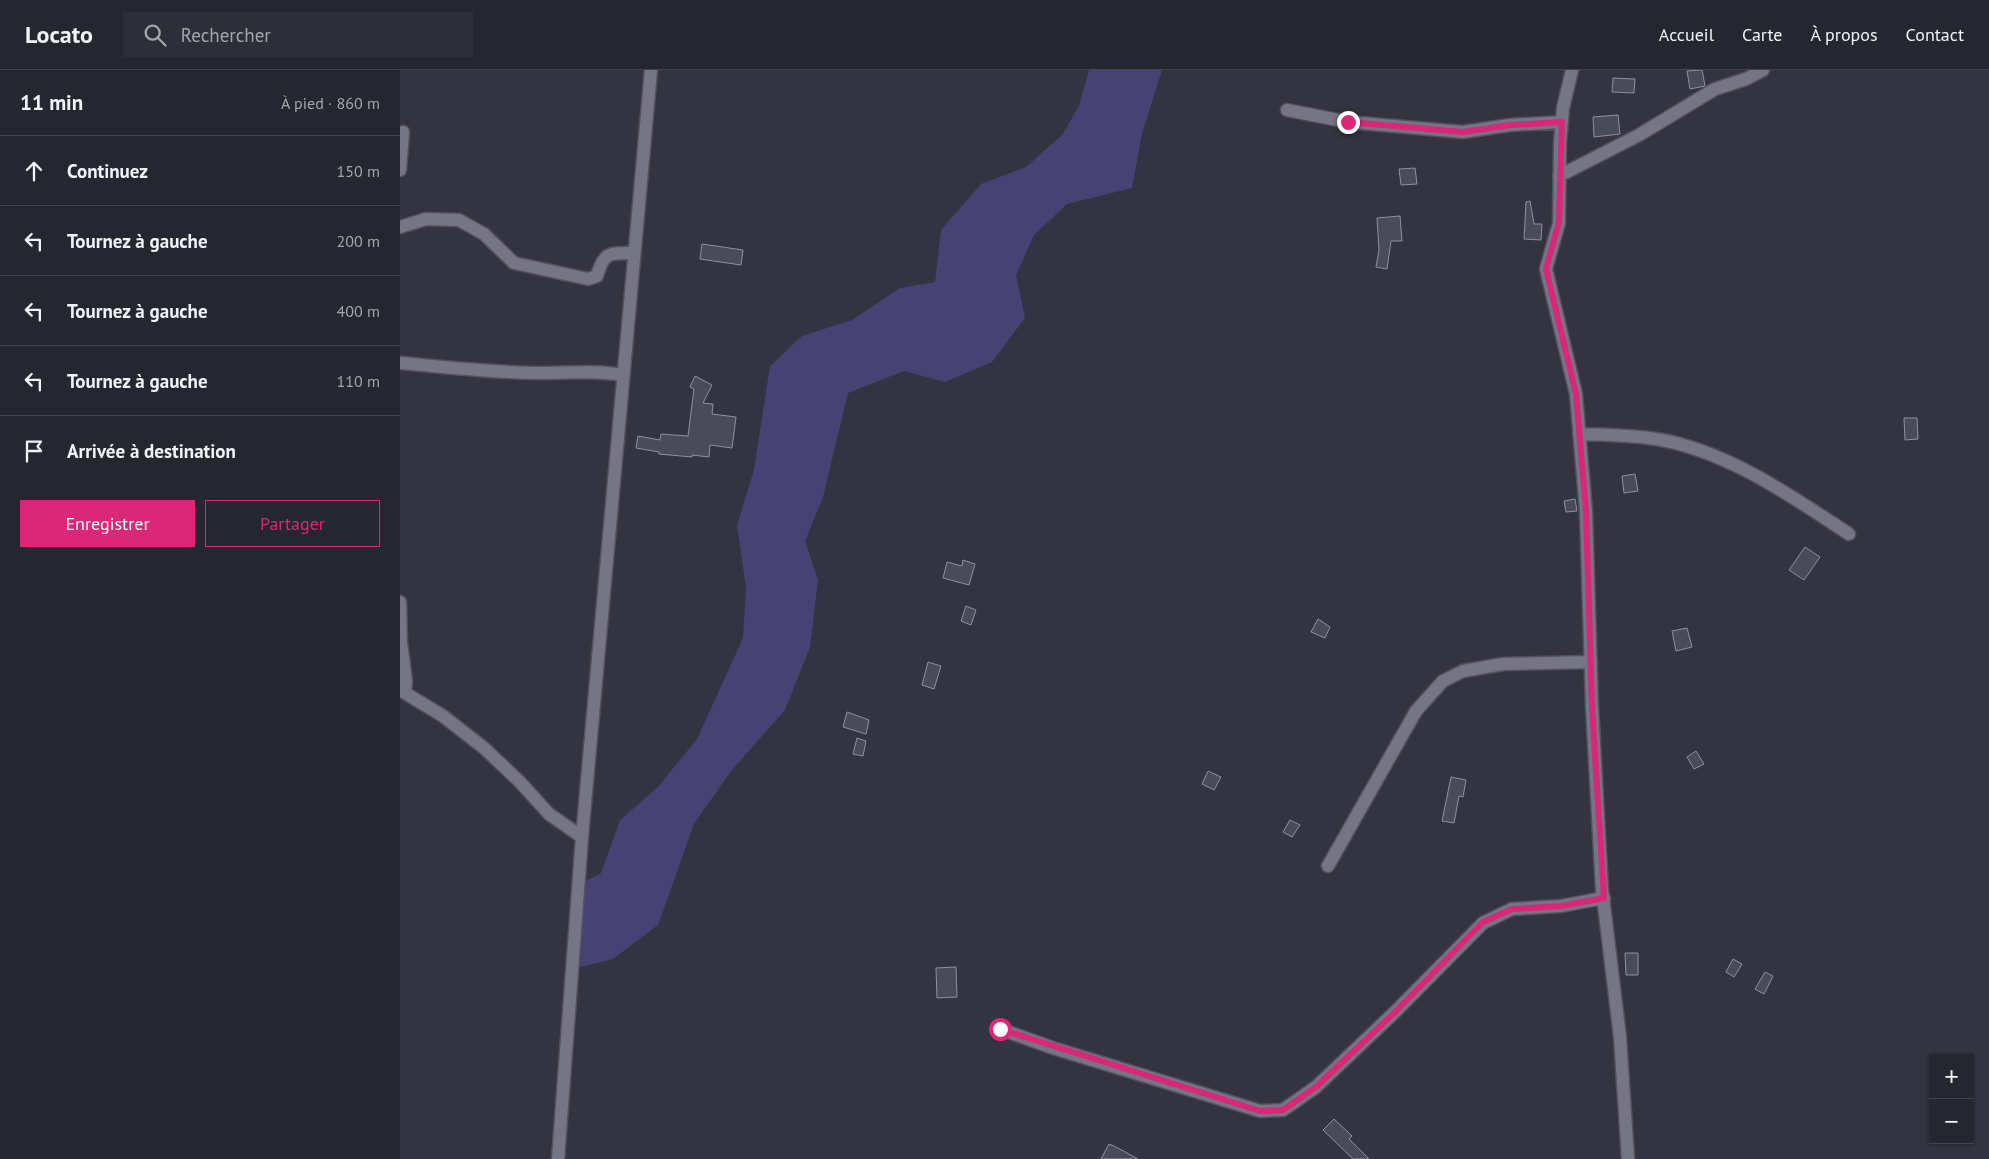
<!DOCTYPE html>
<html lang="fr">
<head>
<meta charset="utf-8">
<style>
  :root { --surface:#262631; --page:#2e2e39; --text:#f1f3f6; --muted:#a4a5ab; --line:#42434d; --accent:#db2777 }
  body { margin:0; font-family:"PT Sans",sans-serif; background:var(--page); color:var(--text) }
  .controls { position:absolute; right:15px; bottom:15px; display:grid; overflow:hidden; border-radius:0px; box-shadow:0 1px 4px #0004 }
  .controls button { width:45px; height:45px; display:grid; place-items:center; padding:0; border:0; border-bottom:1px solid var(--line); background:var(--surface); color:var(--text); font:25px sans-serif }
  .stop { position:absolute; width:15px; height:15px; margin:-11px; border:4px solid #db2777; border-radius:50%; background:#fff }
  .stop.end { background:#db2777; border-color:#fff; box-shadow:0 1px 5px #0008 }
  .list { margin:0; padding:0; list-style:none }
  h2 { display:flex; justify-content:space-between; align-items:center; height:65px; margin:0; padding:0 20px; font-size:21px }
  h2 small { font-size:16px; font-weight:400; color:var(--muted) }
  .list li { display:grid; grid-template-columns:32px 1fr auto; gap:15px; align-items:center; box-sizing:border-box; height:70px; padding:0 20px; border-top:1px solid var(--line) }
  .list b { display:block; font-size:19px; white-space:nowrap }
  .list em { font-size:16px; font-style:normal; color:var(--muted) }
  .actions { display:flex; gap:10px; padding:15px 20px }
  .actions a { flex:1; padding:11px 0; border:1px solid var(--accent); border-radius:0px; text-align:center; font-size:18px; color:var(--accent) }
  .actions .main { background:var(--accent); color:#fff }
  .icon { flex:none; width:28px; height:28px; fill:none; stroke:currentColor; stroke-width:2; stroke-linecap:round; stroke-linejoin:round }
  .map { position:relative; flex:none; width:1589px; height:1089px; overflow:hidden }
  header { display:flex; align-items:center; gap:30px; box-sizing:border-box; height:70px; padding:0 25px; background:var(--surface); border-bottom:1px solid var(--line) }
  header strong { font-size:24px }
  nav { display:flex; gap:28px; margin-inline-start:auto; font-size:18px }
  .search { width:350px; height:45px; background:var(--page); display:flex; align-items:center; gap:12px; box-sizing:border-box; padding:0 18px; border-radius:0px; color:var(--muted); font-size:19px }
  main { display:flex }
  aside { flex:1; background:var(--surface) }
  .map>svg:first-child { display:block }
</style>
</head>
<body>
<header>
<strong>Locato</strong>
<div class="search"><svg class="icon" aria-label="search" viewBox="0 0 24 24"><circle cx="10" cy="10" r="6"/><path d="M15 15l6 6"/></svg>Rechercher</div>
<nav><a>Accueil</a><a>Carte</a><a>À propos</a><a>Contact</a></nav>
</header>
<main>
<aside>
<h2>11 min<small>À pied · 860 m</small></h2>
<ul class="list">
<li><svg class="icon" aria-label="ahead" viewBox="0 0 24 24"><path d="M12 20V5M6 11l6-6 6 6"/></svg><div><b>Continuez</b></div><em>150 m</em></li>
<li><svg class="icon" aria-label="left" viewBox="0 0 24 24"><path d="M17 20v-9H6M10 6l-5 5 5 5"/></svg><div><b>Tournez à gauche</b></div><em>200 m</em></li>
<li><svg class="icon" aria-label="left" viewBox="0 0 24 24"><path d="M17 20v-9H6M10 6l-5 5 5 5"/></svg><div><b>Tournez à gauche</b></div><em>400 m</em></li>
<li><svg class="icon" aria-label="left" viewBox="0 0 24 24"><path d="M17 20v-9H6M10 6l-5 5 5 5"/></svg><div><b>Tournez à gauche</b></div><em>110 m</em></li>
<li><svg class="icon" aria-label="arrive" viewBox="0 0 24 24"><path d="M6 21V4h12l-3 4 3 4H6"/></svg><div><b>Arrivée à destination</b></div></li>
</ul>
<div class="actions"><a class="main">Enregistrer</a><a>Partager</a></div>
</aside>
<div class="map">
<svg width="1589" height="1089" viewBox="0 0 1589 1089">
  <rect width="100%" height="100%" fill="#333341"/>
  <path fill="#474273" d="M689 0H762L742 64 732 118 667 134 634 165 616 205 625 248 592 292 545 312 504 301 448 323 423 427 405 471 418 510 410 577 385 640 331 701 294 754 258 855 213 889 172 899 180 814 201 803 220 750 257 718 297 669 343 568 346 518 337 455 354 400 370 296 402 266 452 250 500 218 535 212 541 160 581 114 626 97 662 65 679 36Z"/>
  <path fill="#4b4a59" stroke="#9090a0" d="M1302 0 1305 16 1290 19 1287 1Z
    M1213 8 1235 9 1234 23 1212 22Z
    M1218 45 1220 64 1194 67 1193 47Z
    M1015 98 1017 114 1001 115 999 99Z
    M1130 131 1134 154H1142L1141 170 1124 169 1126 132Z
    M1000 146 1002 171H991L987 199 976 197 979 180 977 148Z
    M302 174 343 180 341 195 300 189Z
    M295 306 312 315 303 333 313 334 312 344 336 347 332 378 310 375 309 387 292 385V387L259 384V382L236 378 238 366 260 370 261 364 288 366 294 319 290 317Z
    M1504 348H1517L1518 369 1505 370Z
    M1235 404 1238 421 1224 423 1222 406Z
    M1175 429 1177 441 1166 442 1164 431Z
    M1405 477 1420 487 1404 510 1389 500Z
    M563 490 575 494 569 515 543 508 547 492 562 496Z
    M566 536 576 540 571 555 561 551Z
    M918 549 930 557 925 568 911 562Z
    M1287 558 1292 577 1276 581 1272 561Z
    M528 592 541 596 534 619 522 615Z
    M447 642 469 650 466 664 443 657Z
    M457 668 466 671 463 686 453 684Z
    M1296 681 1304 694 1294 699 1287 687Z
    M808 701 821 707 814 720 802 714Z
    M1051 707 1066 710 1063 727 1059 726 1054 753 1042 751Z
    M890 750 900 755 892 767 883 762Z
    M1225 883H1238V905H1226Z
    M1333 889 1342 894 1334 907 1326 902Z
    M556 897 557 927 537 928 536 898Z
    M1365 902 1373 906 1364 924 1355 919Z
    M934 1049 952 1066 949 1069 969 1089H953L923 1060Z
    M709 1074 716 1077 738 1089H701Z"/>
  <g fill="none" stroke-linecap="round" stroke-linejoin="round">
    <g stroke="#52515d" stroke-width="15">
      <path id="minor" d="M1172 0 1163 38 1160 73 1159 153 1146 199 1176 324 1186 441 1192 637 1202 819 1220 967 1228 1089
        M887 40 948 52 1063 62 1110 55 1162 52
        M0 100 3 62
        M1159 106 1239 65 1315 19 1346 9 1363 0
        M0 157 26 149 59 150 84 164 114 193 188 209 197 206C204 181 210 183 234 183
        M0 293C47 297 95 303 142 303 169 303 196 300 223 305
        M1179 364C1204 365 1231 365 1256 369 1326 380 1391 426 1449 464
        M0 532 1 573 6 611 5 621
        M0 620 43 646 84 678 120 712 149 744 182 767
        M928 796 1016 641 1043 611 1063 601 1103 594 1191 592
        M600 959 653 978 860 1041 883 1040 916 1017 995 942 1083 853 1112 839 1161 836 1204 828"/>
    </g>
    <g stroke="#52515d" stroke-width="15">
      <path id="tertiary" d="M158 1089 182 767 251 0"/>
    </g>
    <use href="#minor" stroke="#757585" stroke-width="12"/>
    <use href="#tertiary" stroke="#757585" stroke-width="12"/>
  </g>
  <g fill="none" stroke-linecap="round" stroke-linejoin="round">
    <path stroke="#db2777" stroke-width="6" d="M600 959 860 1041 883 1040 916 1017 995 942 1083 852 1112 839 1161 836 1204 828 1192 637 1186 441 1176 324 1146 199 1159 152 1162 52 1110 55 1063 62 948 52"/>
  </g>
</svg>
<div class="controls">
<button>+</button>
<button>−</button>
</div>
<div class="stop" style="left:600px;top:959px"></div>
<div class="stop end" style="left:948px;top:52px"></div>
</div>
</main>
</body>
</html>
